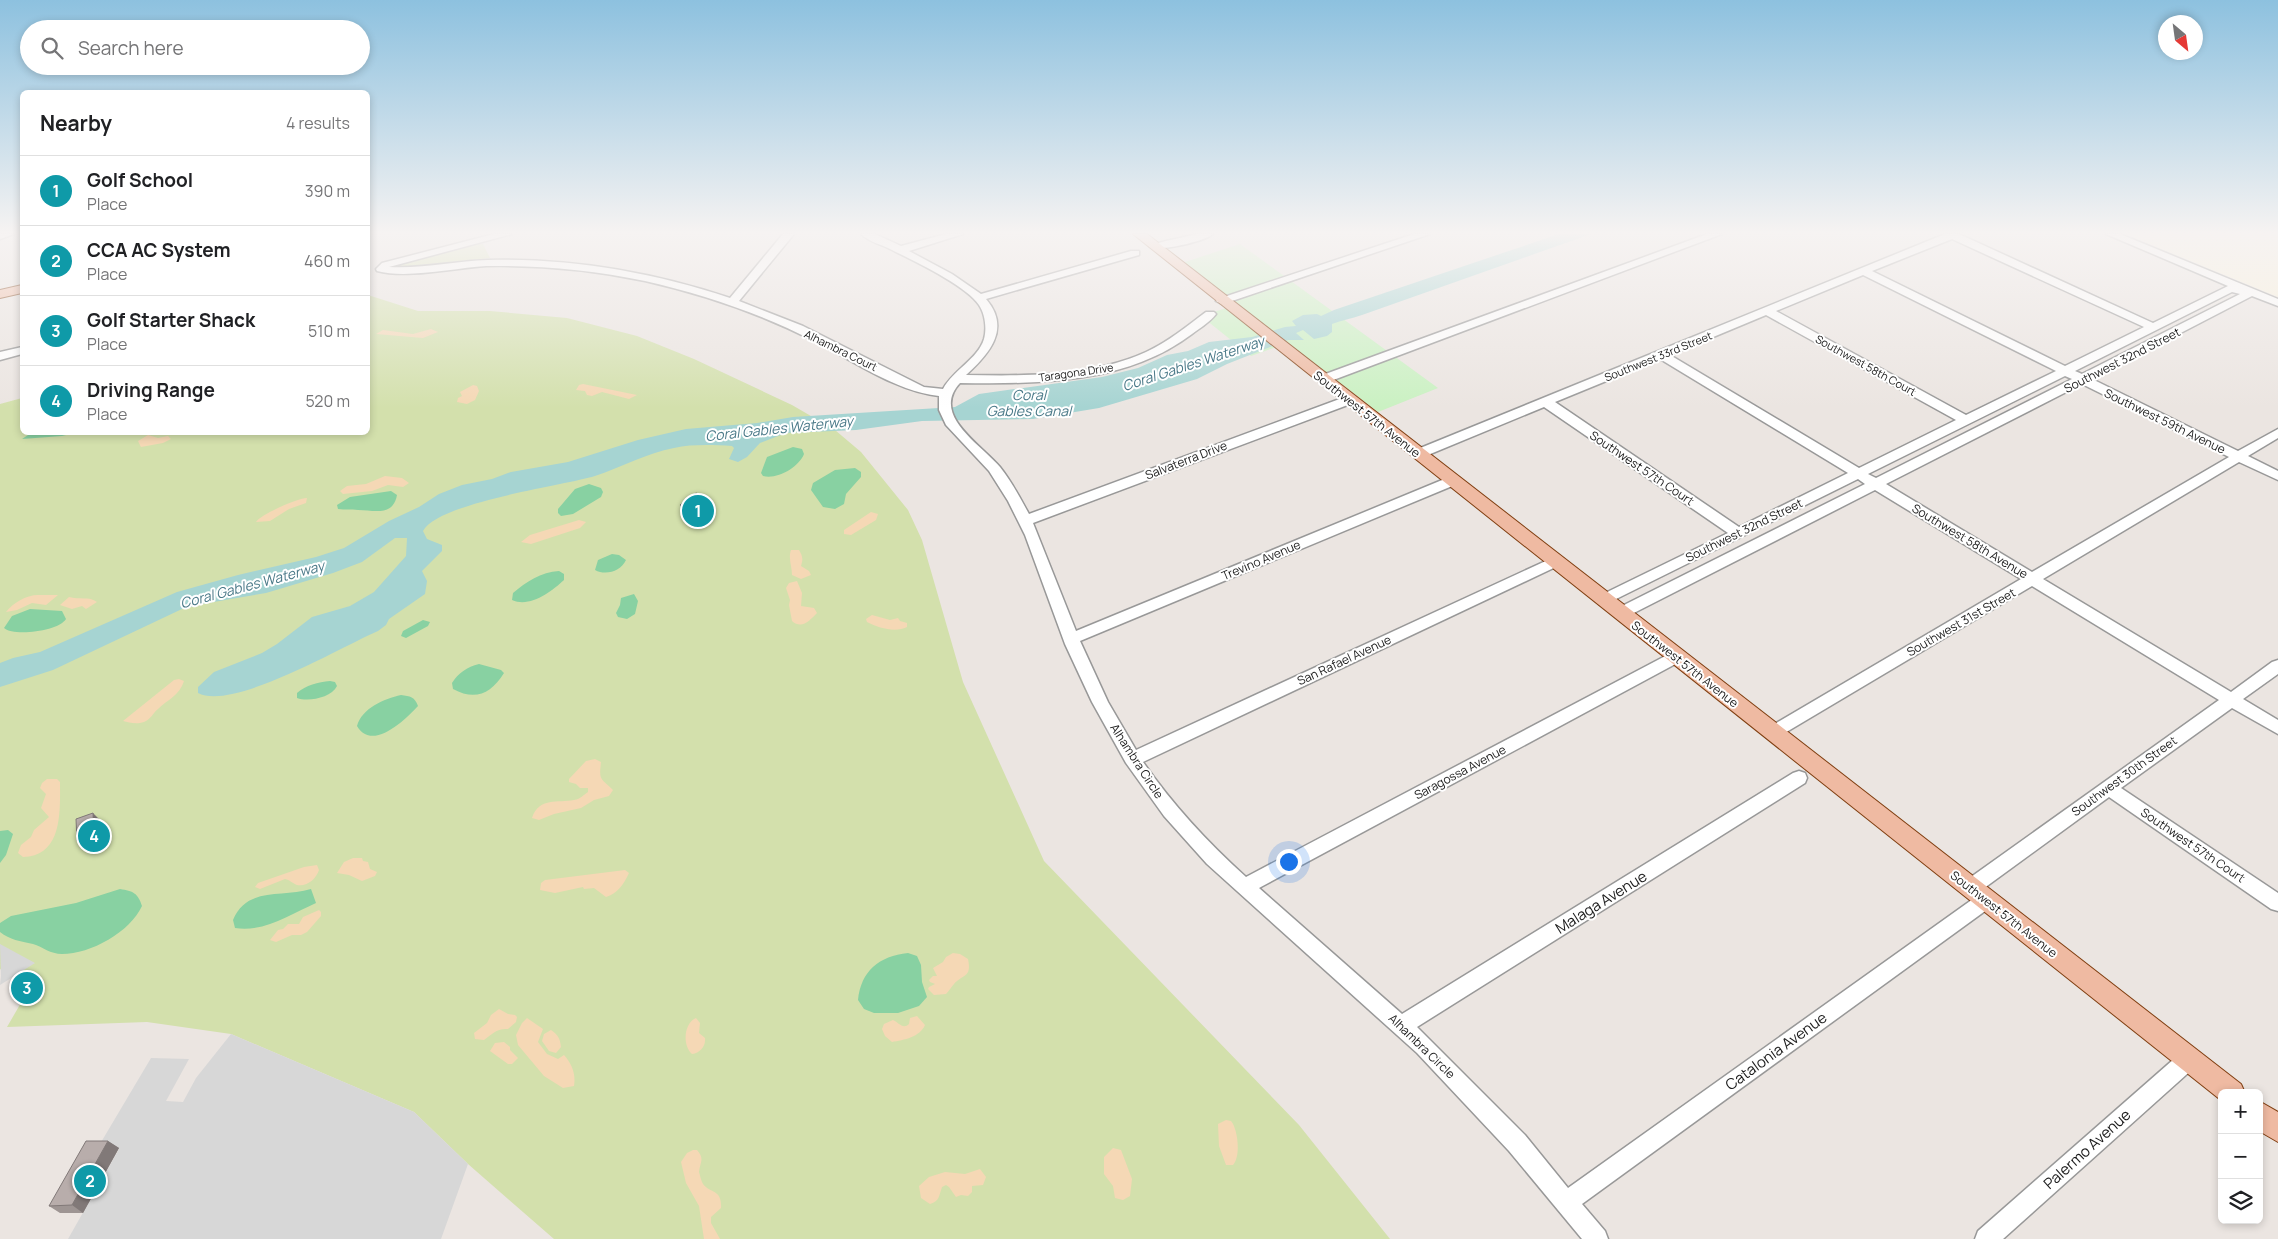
<!DOCTYPE html>
<html lang="en">
<head>
<meta charset="utf-8">
<style>
  :root { --surface:#fff; --page:#f2f2f2; --text:#202124; --muted:#757577; --line:#e0e0e0; --accent:#db2777 }
  body { margin:0; font-family:Manrope,sans-serif; background:var(--page); color:var(--text) }
  .controls { position:absolute; right:15px; bottom:15px; display:grid; overflow:hidden; border-radius:8px; box-shadow:0 2px 8px #0003 }
  .controls button { width:45px; height:45px; display:grid; place-items:center; padding:0; border:0; border-bottom:1px solid var(--line); background:var(--surface); color:var(--text); font:25px sans-serif }
  .compass { position:absolute; left:2158px; top:15px; width:45px; height:45px; border-radius:50%; background:var(--surface); box-shadow:0 2px 8px #0003; rotate:151deg }
  .you { position:absolute; left:1288px; top:861px; width:18px; height:18px; margin:-12px; border:4px solid #fff; border-radius:50%; background:#1a73e8; box-shadow:0 0 0 8px #1a73e833 }
  .badge { display:grid; place-items:center; width:32px; height:32px; border-radius:50%; background:var(--accent); color:#fff; font-size:16px; font-weight:700 }
  .pin { position:absolute; translate:-50% -50%; border:2px solid #fff; box-shadow:0 1px 5px #0006 }
  .list { margin:0; padding:0; list-style:none }
  h2 { display:flex; justify-content:space-between; align-items:center; height:65px; margin:0; padding:0 20px; font-size:21px }
  h2 small { font-size:16px; font-weight:400; color:var(--muted) }
  .list li { display:grid; grid-template-columns:32px 1fr auto; gap:15px; align-items:center; box-sizing:border-box; height:70px; padding:0 20px; border-top:1px solid var(--line) }
  .list b { display:block; font-size:19px; white-space:nowrap }
  .list p { margin:0; font-size:16px; white-space:nowrap; color:var(--muted) }
  .list em { font-size:16px; font-style:normal; color:var(--muted) }
  .icon { flex:none; width:28px; height:28px; fill:none; stroke:currentColor; stroke-width:2; stroke-linecap:round; stroke-linejoin:round }
  .map { position:relative; flex:none; width:2278px; height:1239px; overflow:hidden }
  .search { position:absolute; background:var(--surface); box-shadow:0 2px 8px #0003; left:20px; top:20px; width:350px; height:55px; display:flex; align-items:center; gap:12px; box-sizing:border-box; padding:0 18px; border-radius:28px; color:var(--muted); font-size:19px }
  .panel { position:absolute; background:var(--surface); box-shadow:0 2px 8px #0003; left:20px; top:90px; width:350px; height:345px; border-radius:8px }
  .map>svg:first-child { display:block }
</style>
</head>
<body>
<div class="map">
<svg width="2278" height="1239" viewBox="0 0 2278 1239">
  <rect width="100%" height="100%" fill="#ebe5e1"/>
  <path fill="#faf2db" d="M2125 234H2278V297Z"/>
  <path fill="#d3e0ac" d="M478 244H483L490 258 390 268 394 264Z
    M368 295 418 311H490L567 318 637 336 694 359 792 405 835 430 861 452 908 510 922 540 963 682 1044 861 1299 1125 1390 1239H554L468 1164 414 1112 231 1034 147 1022 7 1027 29 989 22 981 0 969V404L22 398V432H368Z"/>
  <path fill="#f5d8b5" d="M431 329 438 332 423 338 376 334 383 330 413 334Z
    M583 384 637 395 629 399 602 392 592 396 587 395 585 391 576 390 579 385Z
    M473 385 477 386 479 391 475 400 467 404 457 402 458 398 462 396 460 392Z
    M148 435 158 438 168 436 171 439 163 443 141 447 138 441Z
    M385 476 402 478 409 483 403 487 388 485 372 491 343 494 340 491 347 486 366 484Z
    M307 498 306 503 289 509 270 521 256 522C260 515 297 498 307 498Z
    M871 512 878 514 876 520 851 535 844 534V530Z
    M579 520 586 522 580 528 531 544 521 542 530 535Z
    M791 550H799C803 557 803 559 801 566L809 571 811 575 801 579 792 575C792 566 788 559 791 550Z
    M797 581 802 593 801 606 814 608 817 613C810 620 802 630 792 621L789 605 790 600 786 588 789 583Z
    M38 595H58L46 605 32 603 17 610 6 612C13 603 26 595 38 595Z
    M69 597C79 600 89 596 97 602L86 609 82 606 72 609 60 605Z
    M872 615 890 620 898 618 900 621 907 623V627C895 633 879 628 867 622L866 619Z
    M179 679 184 681C180 695 167 700 158 709 153 713 151 719 144 722 135 725 129 722 123 721L174 680Z
    M595 759 601 762C599 781 600 777 613 790L609 796 594 800 581 808 554 814 539 820 532 818C539 797 558 803 574 800 581 799 583 795 588 792V788H580L576 784 569 782V779L586 761Z
    M47 779H57L60 782C60 811 63 856 23 857L18 853 21 845 31 837 34 830 49 817 41 808 46 794 40 788 42 783Z
    M353 858H362L363 861 368 862 370 869 377 872 375 876 362 881 349 875 337 873 344 862Z
    M317 865 319 870C316 879 307 887 297 885 292 883 290 880 285 879L260 889 255 887 258 883 304 867Z
    M625 870 629 873C624 884 617 894 606 897L594 888 584 889 583 887 555 893 540 890 541 883 545 880Z
    M319 910 321 912V916L307 932 301 935H292L276 942 270 940 278 930 283 929 288 924H299L303 917Z
    M953 953 960 954 968 959C972 978 963 974 954 984 952 986 949 991 946 994L934 995 928 989 929 987 935 984 930 982 929 980 933 976H937L933 968 943 962 946 957Z
    M499 1009 508 1014 515 1015 517 1017 516 1022 508 1029C497 1028 492 1034 484 1040L475 1039 474 1033 487 1023 491 1015Z
    M917 1016 925 1025C920 1037 904 1040 892 1042L885 1036 882 1029 884 1024 893 1020C898 1022 903 1030 909 1024L910 1018Z
    M527 1018 543 1029 538 1042 547 1054 558 1059 564 1055C572 1064 576 1074 574 1086L563 1088 544 1076 518 1045 516 1035 522 1023Z
    M696 1018 700 1023 699 1033 705 1038C706 1046 700 1053 692 1054 682 1045 684 1023 696 1018Z
    M551 1030C558 1035 560 1038 561 1047L556 1053 549 1051 542 1041 544 1034Z
    M504 1042 510 1047V1050L518 1058 512 1064H508L490 1051 495 1043Z
    M1226 1120 1231 1121C1238 1129 1241 1157 1233 1165H1226L1219 1146 1218 1124Z
    M1113 1148 1121 1150 1132 1179 1130 1196 1123 1200 1115 1198 1113 1186 1104 1174V1157Z
    M693 1150H697C705 1159 700 1162 699 1172 700 1175 701 1181 703 1184 711 1194 722 1189 721 1208L711 1217V1223L720 1239H704L699 1206 686 1183 681 1162 687 1153Z
    M980 1169 986 1177 983 1185 972 1186V1192L968 1196 961 1195 956 1197 949 1187 946 1185 942 1187C939 1195 940 1201 930 1204L921 1198 919 1186 929 1177 945 1172 965 1174Z"/>
  <path fill="#caf1c2" d="M1240 244 1438 388 1378 412 1288 343 1251 356 1201 316 1236 305 1182 263Z"/>
  <path fill="#88d1a2" d="M31 433V432L74 433 62 436 22 439Z
    M793 447 802 449 804 454C799 467 777 480 763 476L761 473 767 457Z
    M855 468 861 472V477L846 494 844 504 835 509 823 507 811 490 813 483 835 470Z
    M589 484 601 488 603 492 601 497 573 514 561 516 558 513V509L575 489Z
    M391 491 397 495C393 517 374 510 358 510 351 509 345 510 338 509L337 505 350 497Z
    M612 554 619 555 626 560C621 571 606 576 595 570L598 560Z
    M559 571 564 574V580C551 592 530 608 512 600L513 593C526 582 541 572 559 571Z
    M634 594 638 601 635 614 627 619 618 617 616 613 620 605 621 598Z
    M30 609 62 611 66 619C59 631 14 637 4 628L12 616Z
    M423 620 430 622 428 626 406 638 401 636 403 631Z
    M479 664 501 670 504 673C491 694 475 701 453 689L452 683C458 673 467 667 479 664Z
    M330 681 335 682 337 686C331 698 308 702 297 698V693C306 685 318 682 330 681Z
    M401 695C410 696 415 697 418 706 405 720 372 752 357 726 362 708 384 699 401 695Z
    M8 830 13 834 6 855 0 863V831Z
    M120 889C133 891 138 893 142 906 130 932 91 954 62 954 50 954 43 947 33 944 20 941 10 940 0 932V923L11 916 76 903Z
    M311 889 316 903C291 914 263 933 235 928L233 920C247 886 282 898 311 889Z
    M908 953 917 956 921 965 922 982 927 997 919 1006 898 1013H874L864 1009 858 1000C861 971 879 956 908 953Z"/>
  <path fill="#d7d7d7" d="M0 944 35 963 0 985 1 976Z
    M231 1034 414 1112 468 1164 441 1239H68L119 1149H97L151 1058 189 1059 166 1101 183 1102 196 1078Z"/>
  <path fill="#a6d4d2" d="M1559 234H1591L1362 315C1351 319 1342 320 1332 324V332L1327 336 1314 339 1303 330 1296 333 1304 340H1288L1227 364 1197 379 1099 408 1033 419 922 421 856 430 786 433 760 443 747 457 738 462 729 459 734 448 732 446C714 445 692 444 674 448 647 453 622 467 595 476 562 486 439 502 423 531L427 539 442 545V551L422 571 427 581 425 594 389 619 386 625 378 631C341 647 233 711 198 693V687L214 672 262 653 277 644 312 617 350 606 374 592 406 556 407 538H395L362 562 333 573 266 593 202 604 182 609 53 670 0 687V663L13 658 40 652 177 592 238 575 316 557 344 548 389 521 419 507 439 494 462 485 492 479 511 472 568 462 638 440 686 429 757 423 793 417 955 407 979 394 1102 377 1138 368 1167 355 1188 351 1209 342 1252 337 1285 327 1296 326 1292 321 1303 315 1317 314 1321 316 1334 310Z"/>
  <g fill="none" stroke-linecap="round" stroke-linejoin="round">
    <g stroke="#989898" stroke-width="3">
      <path id="minor" d="M0 234H14L0 239Z
        M494 234H512L389 267C422 269 455 261 488 260 570 258 652 272 730 298L783 234H794L739 301 803 326 924 387 943 389C953 370 978 359 984 339 987 328 985 314 979 305 966 285 910 259 888 248 879 244 868 241 861 234H875L901 246 946 234H963L909 251 952 274 981 294 1131 251H1139V255L986 299C1012 329 988 355 966 375 1025 376 1091 377 1146 352 1168 342 1187 326 1206 312H1214L1216 314C1210 322 1200 328 1192 334 1126 384 1039 384 960 383 930 415 982 445 1000 467 1012 482 1020 498 1029 514L1345 397H1353L1355 400 1353 403 1033 523 1076 631 1447 478H1457L1459 481 1457 484 1080 641 1108 702 1136 750 1550 559H1560L1562 562 1560 565 1143 762C1173 805 1207 842 1246 877L1671 653 1676 651 1681 653 1684 657 1681 661 1259 888 1402 1014 1793 773 1799 771 1805 773 1807 778 1805 783 1417 1027 1525 1135 1568 1188 1980 894 1986 892 1992 894 1995 900 1992 906 1582 1204 1605 1231 1608 1239H1582L1509 1151 1417 1053 1207 864 1164 816 1126 763 1092 702 1065 644 1025 535 1008 501 989 471 946 425 939 410V396C894 391 853 360 812 340 759 313 702 294 645 281 593 270 539 265 486 266 454 268 407 279 377 271L376 269 382 263Z
        M1196 234H1213C1205 241 1157 253 1149 246 1153 243 1187 237 1196 234Z
        M1414 234H1430L1226 303 1222 304 1216 301 1218 299Z
        M1707 234H1722L1328 382H1320L1318 379 1320 376Z
        M1945 234H1959L2153 323 2228 286 2106 234H2120L2278 299V306L2252 296 2092 379 2238 451 2278 429V438L2248 456 2278 471V480L2239 462 2043 579 2231 692 2272 662 2278 660V674L2243 699 2278 720V734L2232 708 2121 788 2278 893V911L2271 909 2109 797 1976 894 1970 896 1964 894 1961 888 1964 882 2219 700 2032 586 1778 737 1772 739 1766 737 1764 733 1766 729 2021 579 1875 490 1626 617H1616L1614 613 1616 609 1865 484 1858 479 1604 605 1599 604 1597 600 1599 596 1728 533 1544 407 1423 457 1418 458 1411 454 1413 451ZM1952 239 2144 327 2065 366 1872 271ZM1863 275 2056 371 1966 415 1776 311ZM2232 292 2240 294 2082 374 2075 371ZM1766 315 1956 420 1859 468 1670 355ZM1660 359 1848 473 1739 527 1555 402ZM2065 376 2072 379 1876 478 1868 474ZM2082 384 2229 457 2032 572 1886 484Z
        M22 347V354L0 360V352Z
        M2189 1049 2196 1052 2199 1059 2196 1066 2003 1239H1975L1978 1231 2182 1052Z"/>
    </g>
    <g stroke="#803f11" stroke-width="2">
      <path id="major" d="M1133 234H1147L2241 1084 2245 1093H2222V1101Z
        M22 285V293L0 298V290Z
        M2259 1101 2278 1112V1142L2259 1131Z"/>
    </g>
    <use href="#minor" fill="#fff" fill-rule="evenodd"/>
    <use href="#major" fill="#efbaa2" fill-rule="evenodd"/>
  </g>
  <path fill="#9e9593" d="M680 505 714 509 697 521 683 514Z
    M31 979 36 983 29 994H17L12 989Z
    M108 1141 119 1148 83 1213H60L49 1206Z"/>
  <path fill="#817978" d="M711 499 714 509 697 521 694 512Z
    M93 813 102 822 104 843 86 850 77 841Z
    M31 979 36 983 29 994 24 989Z
    M108 1141 119 1148 83 1213 72 1205Z"/>
  <path fill="#b8adab" stroke="#817978" d="M696 493 711 499 694 512 680 505Z
    M93 813 94 834 77 841 76 819Z
    M19 979H31L24 989H12Z
    M86 1141H108L72 1205 49 1206Z"/>
  <linearGradient id="sky" x2="0" y2="1"><stop stop-color="#8dc1df"/><stop offset="0.57" stop-color="#f6f3f2"/><stop offset="1" stop-color="#f6f3f2" stop-opacity="0"/></linearGradient>
  <rect width="2278" height="408" fill="url(#sky)"/>
  <g text-anchor="middle" dominant-baseline="central" stroke-width="4" stroke-linejoin="round" paint-order="stroke">
    <g font-size="11" fill="#1b1b1b" stroke="#fff">
      <text transform="translate(841 350) rotate(26)">Alhambra Court</text>
      <text transform="translate(1658 356) rotate(-22)">Southwest 33rd Street</text>
      <text transform="translate(1866 365) rotate(29)">Southwest 58th Court</text>
      <text transform="translate(1076 372) rotate(-8)">Taragona Drive</text>
    </g>
    <g font-size="12" fill="#1b1b1b" stroke="#fff">
      <text transform="translate(2122 360) rotate(-27)">Southwest 32nd Street</text>
      <text transform="translate(1367 414) rotate(38)">Southwest 57th Avenue</text>
      <text transform="translate(2165 421) rotate(26)">Southwest 59th Avenue</text>
      <text transform="translate(1186 460) rotate(-21)">Salvaterra Drive</text>
      <text transform="translate(1642 468) rotate(34)">Southwest 57th Court</text>
      <text transform="translate(1744 530) rotate(-26)">Southwest 32nd Street</text>
      <text transform="translate(1970 541) rotate(31)">Southwest 58th Avenue</text>
      <text transform="translate(1261 560) rotate(-23)">Trevino Avenue</text>
      <text transform="translate(1961 622) rotate(-30)">Southwest 31st Street</text>
      <text transform="translate(1344 660) rotate(-25)">San Rafael Avenue</text>
      <text transform="translate(1685 664) rotate(38)">Southwest 57th Avenue</text>
      <text transform="translate(1137 761) rotate(57)">Alhambra Circle</text>
      <text transform="translate(1460 772) rotate(-28)">Saragossa Avenue</text>
      <text transform="translate(2124 776) rotate(-36)">Southwest 30th Street</text>
      <text transform="translate(2193 845) rotate(34)">Southwest 57th Court</text>
      <text transform="translate(2004 914) rotate(38)">Southwest 57th Avenue</text>
      <text transform="translate(1422 1046) rotate(44)">Alhambra Circle</text>
    </g>
    <g font-size="14" font-style="italic" fill="#4a7988" stroke="#fff">
      <text transform="translate(1193 363) rotate(-18)">Coral Gables Waterway</text>
      <text x="1029" y="394">Coral<tspan x="1029" dy="16">Gables Canal</tspan></text>
      <text transform="translate(779 428) rotate(-6)">Coral Gables Waterway</text>
      <text transform="translate(252 584) rotate(-15)">Coral Gables Waterway</text>
    </g>
    <g font-size="15" fill="#1b1b1b" stroke="#fff">
      <text transform="translate(1601 902) rotate(-32)">Malaga Avenue</text>
      <text transform="translate(1776 1051) rotate(-36)">Catalonia Avenue</text>
      <text transform="translate(2087 1149) rotate(-42)">Palermo Avenue</text>
    </g>
  </g>
</svg>
<div class="controls">
<button>+</button>
<button>−</button>
<button><svg class="icon" aria-label="layers" viewBox="0 0 24 24"><path d="M12 4l9 5-9 5-9-5zM3 14l9 5 9-5"/></svg></button>
</div>
<svg class="compass" viewBox="-18 -18 36 36"><path d="M0-13l5 13h-10z" fill="#e53935"/><path d="M0 13l5-13h-10z" fill="#757577"/></svg>
<div class="you"></div>
<div class="pin badge" style="left:698px;top:511px;background:#0f9aa8">1</div>
<div class="pin badge" style="left:90px;top:1181px;background:#0f9aa8">2</div>
<div class="pin badge" style="left:27px;top:988px;background:#0f9aa8">3</div>
<div class="pin badge" style="left:94px;top:836px;background:#0f9aa8">4</div>
<div class="search"><svg class="icon" aria-label="search" viewBox="0 0 24 24"><circle cx="10" cy="10" r="6"/><path d="M15 15l6 6"/></svg>Search here</div>
<section class="panel">
<h2>Nearby<small>4 results</small></h2>
<ul class="list">
<li><span class="badge" style="background:#0f9aa8">1</span><div><b>Golf School</b><p>Place</p></div><em>390 m</em></li>
<li><span class="badge" style="background:#0f9aa8">2</span><div><b>CCA AC System</b><p>Place</p></div><em>460 m</em></li>
<li><span class="badge" style="background:#0f9aa8">3</span><div><b>Golf Starter Shack</b><p>Place</p></div><em>510 m</em></li>
<li><span class="badge" style="background:#0f9aa8">4</span><div><b>Driving Range</b><p>Place</p></div><em>520 m</em></li>
</ul>
</section>
</div>
</body>
</html>
